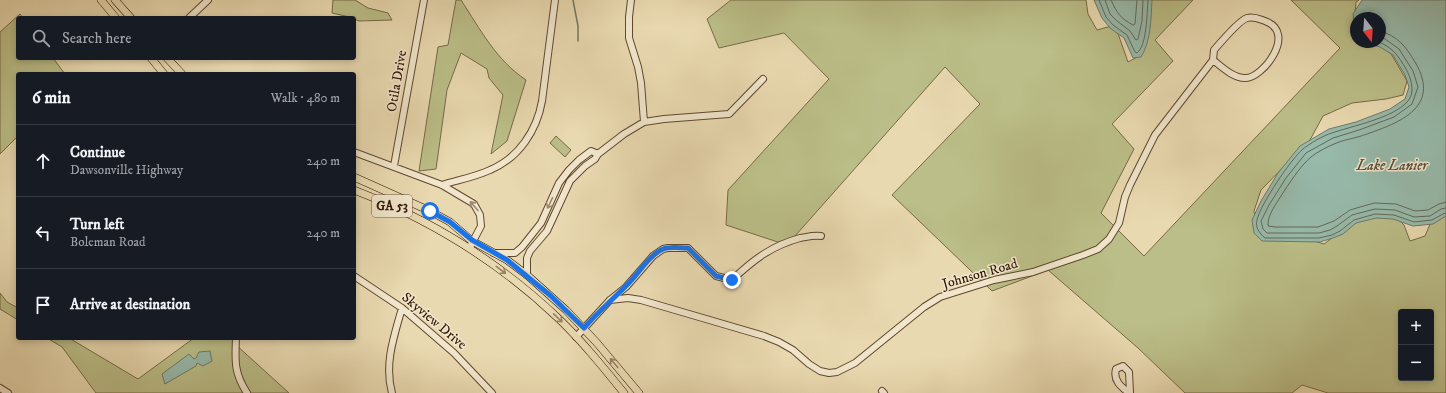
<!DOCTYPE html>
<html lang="en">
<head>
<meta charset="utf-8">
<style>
  :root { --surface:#171b24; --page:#20242c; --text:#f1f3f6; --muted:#9ea1a6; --line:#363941 }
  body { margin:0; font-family:"IM FELL DW Pica",serif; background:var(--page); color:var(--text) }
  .controls { position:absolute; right:12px; bottom:12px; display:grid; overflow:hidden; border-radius:4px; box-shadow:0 2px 6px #0003 }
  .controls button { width:36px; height:36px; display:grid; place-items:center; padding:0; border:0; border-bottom:1px solid var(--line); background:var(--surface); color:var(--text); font:20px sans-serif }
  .compass { position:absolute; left:1350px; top:12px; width:36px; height:36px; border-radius:50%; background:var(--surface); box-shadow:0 2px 6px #0003; rotate:163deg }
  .stop { position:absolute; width:12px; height:12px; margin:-9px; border:3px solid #1a73e8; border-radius:50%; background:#fff }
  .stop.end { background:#1a73e8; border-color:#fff; box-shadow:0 1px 4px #0008 }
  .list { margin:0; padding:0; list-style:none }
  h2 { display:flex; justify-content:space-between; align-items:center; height:52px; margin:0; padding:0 16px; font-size:17px }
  h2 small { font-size:13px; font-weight:400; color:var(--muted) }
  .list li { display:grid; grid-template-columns:26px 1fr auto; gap:12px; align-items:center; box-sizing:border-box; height:72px; padding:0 16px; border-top:1px solid var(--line) }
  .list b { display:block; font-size:15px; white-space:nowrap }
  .list p { margin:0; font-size:13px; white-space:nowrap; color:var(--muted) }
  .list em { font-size:13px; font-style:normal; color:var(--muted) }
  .icon { flex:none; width:22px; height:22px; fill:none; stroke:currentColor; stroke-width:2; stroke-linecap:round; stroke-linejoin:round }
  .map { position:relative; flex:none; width:1446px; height:393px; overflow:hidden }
  .search { position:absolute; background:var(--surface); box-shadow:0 2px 6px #0003; left:16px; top:16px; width:340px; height:44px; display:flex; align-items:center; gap:10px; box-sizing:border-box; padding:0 14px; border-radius:4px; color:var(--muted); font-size:15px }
  .panel { position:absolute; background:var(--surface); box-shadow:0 2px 6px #0003; left:16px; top:72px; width:340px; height:268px; border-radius:4px }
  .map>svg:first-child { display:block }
</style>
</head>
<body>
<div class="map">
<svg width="1446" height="393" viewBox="0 0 1446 393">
  <rect width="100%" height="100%" fill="#e9d9b0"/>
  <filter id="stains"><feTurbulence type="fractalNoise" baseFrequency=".005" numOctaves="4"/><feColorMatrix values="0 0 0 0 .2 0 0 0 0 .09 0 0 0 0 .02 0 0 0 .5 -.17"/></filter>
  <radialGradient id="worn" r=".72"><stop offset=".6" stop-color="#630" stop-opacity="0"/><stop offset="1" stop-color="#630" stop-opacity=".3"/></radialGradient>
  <path fill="#bbbe88" stroke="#766a46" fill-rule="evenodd" d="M333 0H355L368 8 388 13 392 20 359 21 354 19V18L332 13Z
    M456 0H461C480 29 496 60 526 80L507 141 491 154 503 95 489 78 487 69 461 53 447 90 436 169 419 171 438 47 448 45Z
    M731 0H1086L1088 14 1097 30 1115 25 1128 62 1141 55 1148 0H1193L1155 40 1173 61 1112 124 1134 149 1101 213 1144 256 1340 48 1291 0H1359L1356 2 1354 24 1356 25V42H1380V35L1407 81 1403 95 1386 99 1352 103 1323 116 1310 140 1261 190 1254 211 1258 234 1307 239 1324 244 1367 212 1390 211 1404 225 1410 241 1425 236 1431 222 1446 207V393H1328L1302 385 1292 393H1185L1138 348 1048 270 992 291 892 195 980 104 945 67 787 245 726 225 728 190 829 79 784 33 719 48 707 19ZM1401 312H1431V378H1401Z
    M20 14 23 18H18V58H53L65 74H18V136L0 154V32Z
    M556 136 571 150 565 157 550 143Z
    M0 293 7 302 18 308V320L0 309Z
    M47 338H69L138 379 194 338H236L235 344 289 393H96L62 347Z"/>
  <path fill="#97baab" stroke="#6e7968" d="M1094 0H1152C1151 19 1151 41 1141 57L1133 58 1124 38 1110 28 1102 18Z
    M1362 0H1446V216L1433 224 1413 226 1393 219 1376 218 1356 223 1343 234 1333 238 1320 242 1262 241 1254 233 1252 220 1261 201 1278 173 1300 146 1329 129 1356 122 1390 109 1405 99 1409 87 1405 75 1393 55 1380 47 1363 42H1380V18H1356V35L1355 33 1353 14Z
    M210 351 212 361 203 366 197 363 196 366 165 384 162 374 189 354 194 359 196 358 199 352Z"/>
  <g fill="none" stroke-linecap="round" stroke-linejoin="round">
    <path stroke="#646858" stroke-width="1" d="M1099 0 1106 17 1113 25 1127 35 1135 52 1137 53C1147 45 1147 13 1148 0
      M1105 0 1110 14 1117 21 1130 31 1136 40 1138 39 1142 21 1143 0
      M1111 0C1117 13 1120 18 1133 25L1135 24 1137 0
      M1380 31C1398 36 1406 47 1415 62 1443 109 1396 124 1361 136 1352 139 1342 140 1334 144 1327 147 1317 152 1311 157 1301 165 1288 185 1281 196 1276 204 1267 216 1268 226L1275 227H1318L1334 221 1350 210 1374 203 1396 204 1415 211 1428 210 1439 204 1446 202
      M1380 37 1385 39 1399 49 1413 71 1418 87 1412 104 1394 117 1359 130 1333 138 1306 153 1286 178 1269 205 1261 221 1263 229 1267 233H1319L1330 230 1337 226 1352 215 1375 209 1395 210 1414 217 1430 216 1441 209 1446 208
      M1378 42C1392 46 1399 57 1406 69 1411 78 1416 93 1407 102 1393 118 1352 126 1332 133 1324 135 1309 144 1303 149 1291 159 1260 205 1257 220 1255 227 1259 233 1265 238H1319L1332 235 1340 231 1354 220 1375 214 1394 215 1414 222 1432 220 1443 214 1446 213"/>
    <path stroke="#6e7968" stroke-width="1.5" d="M573 0 578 26V41"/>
    <g stroke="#5f482f" stroke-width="8">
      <path id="minor" d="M631 0 629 17V38L638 67 641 83 644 122
        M189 18 208 0
        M354 152 442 185 474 204 480 215 481 226 470 247
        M394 166 424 0
        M442 185C458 180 475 177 490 170 519 158 537 130 542 101L555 0
        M494 253H515L522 247 541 223 559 183 569 170 579 160 591 151 598 154
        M527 275V258L530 251 547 231 570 181 585 166 595 159 598 154 624 134 644 122 664 119 729 114 763 79
        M354 276 402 308 454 353 492 393
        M610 300 628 298 641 300 764 336 779 342 793 350 809 364 820 371 829 373 837 372 855 363 924 307 940 297 994 280 1033 272 1083 255 1098 249 1109 239 1119 223 1125 197 1130 185 1155 135 1213 60 1214 50C1220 43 1240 20 1247 18 1254 16 1259 19 1265 21 1298 33 1262 79 1245 78 1233 78 1222 67 1213 60
        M576 337 610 300 626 287 653 256 663 249 668 248H688L716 276 732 280C753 260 771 246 800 238 807 237 813 235 821 236
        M236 338C235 361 234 373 247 393
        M0 388 8 393
        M882 391 884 393
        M392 393C384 364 394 336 402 308
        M1129 393C1120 386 1113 380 1116 369L1123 366 1129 372 1130 393"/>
    </g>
    <g stroke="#311704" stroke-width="8">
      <path id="major" d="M101 0 116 18
        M115 0 131 18
        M151 58 164 74
        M167 58 182 74
        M354 177 430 211 450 222 472 241 507 260 527 275 566 310 597 343 639 393
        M354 190C429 219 499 262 558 318 582 341 603 367 624 393"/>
    </g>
    <use href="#minor" stroke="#f1e6cc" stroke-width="6"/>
    <use href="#major" stroke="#e9d9b0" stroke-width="7"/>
  </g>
  <defs><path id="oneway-shaft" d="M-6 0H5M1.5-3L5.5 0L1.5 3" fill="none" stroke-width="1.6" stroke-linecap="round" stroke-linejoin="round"/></defs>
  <g stroke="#9b8972">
    <use href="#oneway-shaft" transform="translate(550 203) rotate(115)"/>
    <use href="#oneway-shaft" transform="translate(474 206) rotate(-131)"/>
  </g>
  <g stroke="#968263">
    <use href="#oneway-shaft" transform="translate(501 270) rotate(37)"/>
    <use href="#oneway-shaft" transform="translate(558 318) rotate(44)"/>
    <use href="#oneway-shaft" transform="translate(614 363) rotate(-130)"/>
  </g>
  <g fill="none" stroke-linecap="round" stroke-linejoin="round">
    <path stroke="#1a73e8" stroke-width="5" d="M430 211 450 222 472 240 507 260 551 296 584 328C597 313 612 300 626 286 637 276 649 255 663 249 670 246 680 248 688 248L716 276 732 280"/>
  </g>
  <g text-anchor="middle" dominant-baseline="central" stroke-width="3" stroke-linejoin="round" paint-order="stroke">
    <rect fill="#f1e6cc" stroke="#6b5540" stroke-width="1" x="372" y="195" width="40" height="22" rx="3"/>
    <g font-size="13" font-weight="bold" fill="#311704">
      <text x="392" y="206">GA 53</text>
    </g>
    <g font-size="14" fill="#311704" stroke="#f1e6cc">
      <text transform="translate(397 81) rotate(-80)">Otila Drive</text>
      <text transform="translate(980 274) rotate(-16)">Johnson Road</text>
      <text transform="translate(434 321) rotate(40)">Skyview Drive</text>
    </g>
    <g font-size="15" font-style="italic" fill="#55503e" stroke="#f1e6cc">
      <text x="1392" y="165">Lake Lanier</text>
    </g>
  </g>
  <rect width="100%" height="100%" filter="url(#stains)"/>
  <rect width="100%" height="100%" fill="url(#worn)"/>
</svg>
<div class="controls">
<button>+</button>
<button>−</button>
</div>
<svg class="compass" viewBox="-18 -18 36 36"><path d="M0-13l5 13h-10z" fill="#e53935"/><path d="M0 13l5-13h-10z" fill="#9ea1a6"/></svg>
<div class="stop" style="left:430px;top:211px"></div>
<div class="stop end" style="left:732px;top:280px"></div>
<div class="search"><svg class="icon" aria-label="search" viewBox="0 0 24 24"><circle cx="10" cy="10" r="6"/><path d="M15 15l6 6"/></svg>Search here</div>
<section class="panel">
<h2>6 min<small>Walk · 480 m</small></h2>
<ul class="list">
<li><svg class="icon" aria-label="ahead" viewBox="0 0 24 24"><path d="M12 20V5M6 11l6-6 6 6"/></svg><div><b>Continue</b><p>Dawsonville Highway</p></div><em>240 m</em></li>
<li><svg class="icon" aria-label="left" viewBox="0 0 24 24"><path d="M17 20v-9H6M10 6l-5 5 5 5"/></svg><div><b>Turn left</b><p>Boleman Road</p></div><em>240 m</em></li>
<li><svg class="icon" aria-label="arrive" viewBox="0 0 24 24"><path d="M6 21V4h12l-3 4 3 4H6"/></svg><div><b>Arrive at destination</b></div></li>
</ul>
</section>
</div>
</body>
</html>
